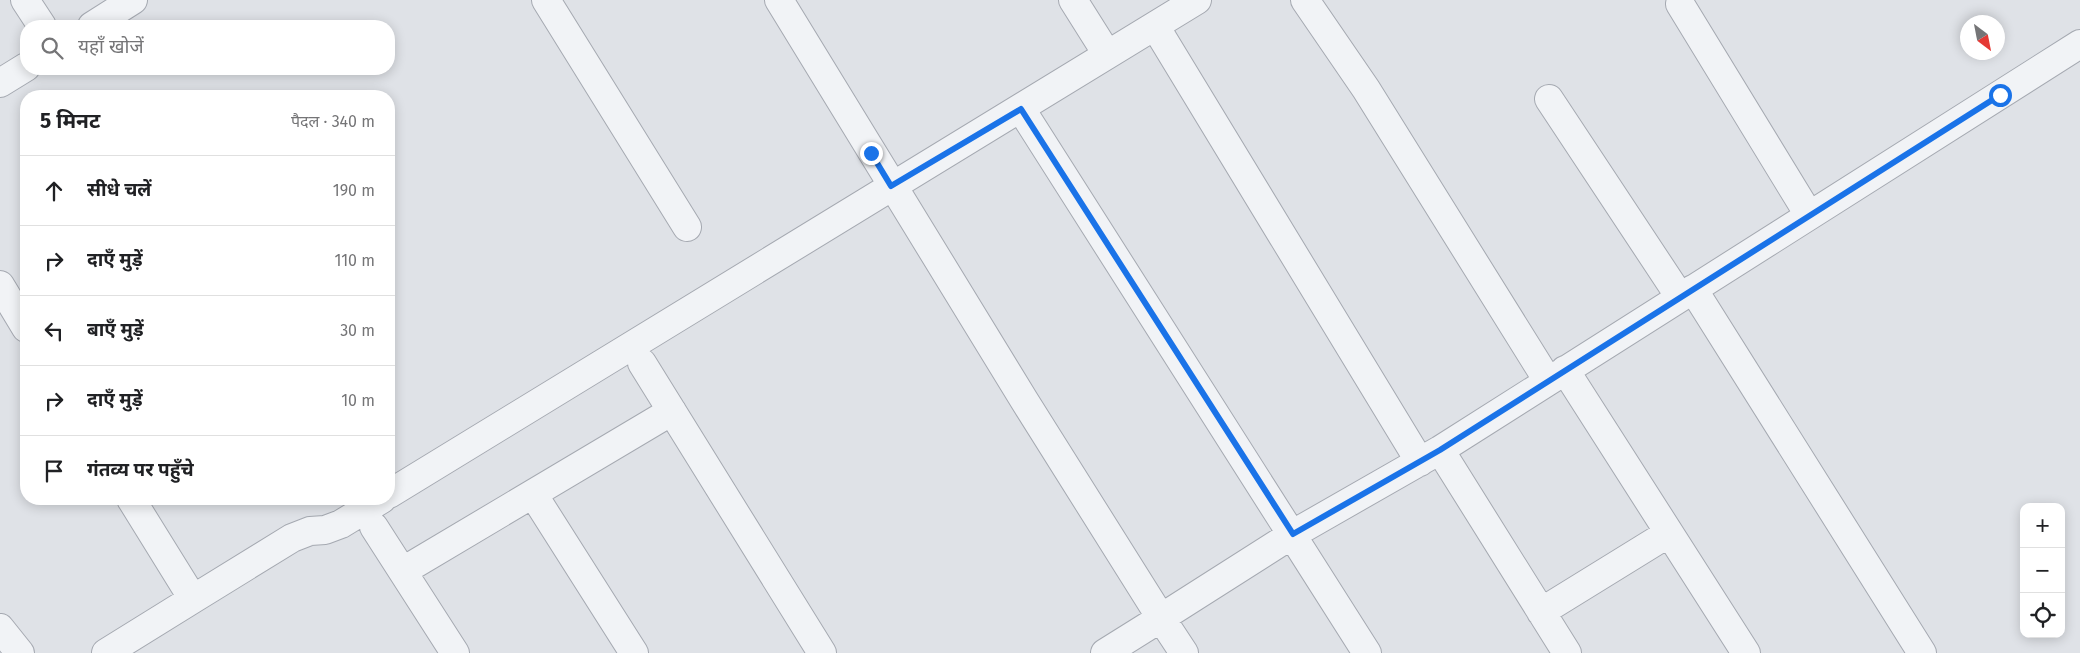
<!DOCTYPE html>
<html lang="hi">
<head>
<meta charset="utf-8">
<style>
  :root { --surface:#fff; --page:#f2f2f2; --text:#202124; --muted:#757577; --line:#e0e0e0 }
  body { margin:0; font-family:"Fira Sans","Noto Sans Devanagari",sans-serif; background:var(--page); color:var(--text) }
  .controls { position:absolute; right:15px; bottom:15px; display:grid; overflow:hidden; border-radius:10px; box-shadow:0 2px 12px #0003 }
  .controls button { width:45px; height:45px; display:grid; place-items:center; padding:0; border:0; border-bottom:1px solid var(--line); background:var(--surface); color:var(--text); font:25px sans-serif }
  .compass { position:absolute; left:1960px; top:15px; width:45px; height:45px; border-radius:50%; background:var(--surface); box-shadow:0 2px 12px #0003; rotate:148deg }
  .stop { position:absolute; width:15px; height:15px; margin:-11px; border:4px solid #1a73e8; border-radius:50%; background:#fff }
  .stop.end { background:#1a73e8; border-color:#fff; box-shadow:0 1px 5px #0008 }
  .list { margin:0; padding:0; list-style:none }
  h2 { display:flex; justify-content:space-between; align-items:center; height:65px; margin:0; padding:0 20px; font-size:21px }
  h2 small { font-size:16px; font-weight:400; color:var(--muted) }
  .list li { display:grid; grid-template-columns:32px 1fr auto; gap:15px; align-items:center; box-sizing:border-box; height:70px; padding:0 20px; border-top:1px solid var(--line) }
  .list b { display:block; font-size:19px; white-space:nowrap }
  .list em { font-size:16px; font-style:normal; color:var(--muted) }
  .icon { flex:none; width:28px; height:28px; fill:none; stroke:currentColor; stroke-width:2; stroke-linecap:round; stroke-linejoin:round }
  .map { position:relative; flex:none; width:2080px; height:653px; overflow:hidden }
  .search { position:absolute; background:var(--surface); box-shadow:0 2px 12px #0003; left:20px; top:20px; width:375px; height:55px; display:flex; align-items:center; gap:12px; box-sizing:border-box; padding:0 18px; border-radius:20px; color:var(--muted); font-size:19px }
  .panel { position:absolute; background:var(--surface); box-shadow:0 2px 12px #0003; left:20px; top:90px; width:375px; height:415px; border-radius:20px }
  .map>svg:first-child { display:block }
</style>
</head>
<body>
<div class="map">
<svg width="2080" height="653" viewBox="0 0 2080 653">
  <rect width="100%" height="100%" fill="#dfe2e7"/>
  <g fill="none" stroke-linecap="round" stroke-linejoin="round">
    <g stroke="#a5a9b1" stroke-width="30">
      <path id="street" d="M25 0 42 26
        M546 0 687 227
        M779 0 1024 400 1161 618 1105 653
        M1073 0 1107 54
        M1305 0 1366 89 1548 381
        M1680 4 1809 215
        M92 26 133 0
        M1155 26 1420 462
        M0 83 26 67
        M1549 99 1680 297
        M1021 109 1367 653
        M0 285 26 328
        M1693 289 1922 653
        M642 363 822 653
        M1565 370 1746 653
        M1440 450 1567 653
        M389 494 1197 0
        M533 494 634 653
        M374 527 455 653
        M403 571 672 411
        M193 599 292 538 310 531 325 530 341 524 382 499
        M1541 612 1669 533
        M0 628 20 653
        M106 653 193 599 131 499
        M1184 653 1161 618 1293 534 1440 450 2080 44"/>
    </g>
    <use href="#street" stroke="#f1f3f6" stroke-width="28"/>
  </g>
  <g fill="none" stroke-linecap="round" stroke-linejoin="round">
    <path stroke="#1a73e8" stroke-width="6" d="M871 153 891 186 1021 109 1293 534 1440 450 2000 95"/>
  </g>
</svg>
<div class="controls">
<button>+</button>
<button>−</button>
<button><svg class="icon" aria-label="locate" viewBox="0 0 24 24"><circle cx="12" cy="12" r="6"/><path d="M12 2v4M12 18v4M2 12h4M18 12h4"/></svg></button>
</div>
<svg class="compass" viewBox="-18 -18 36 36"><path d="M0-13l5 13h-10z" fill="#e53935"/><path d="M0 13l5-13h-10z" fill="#757577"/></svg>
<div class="stop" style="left:2000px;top:95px"></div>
<div class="stop end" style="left:871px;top:153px"></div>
<div class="search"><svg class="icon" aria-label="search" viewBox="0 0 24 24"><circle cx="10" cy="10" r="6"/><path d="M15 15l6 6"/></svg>यहाँ खोजें</div>
<section class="panel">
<h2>5 मिनट<small>पैदल · 340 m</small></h2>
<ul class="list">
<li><svg class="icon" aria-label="ahead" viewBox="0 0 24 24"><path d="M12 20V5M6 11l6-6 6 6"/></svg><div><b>सीधे चलें</b></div><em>190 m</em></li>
<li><svg class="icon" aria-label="right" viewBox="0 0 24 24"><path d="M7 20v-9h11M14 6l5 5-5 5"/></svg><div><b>दाएँ मुड़ें</b></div><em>110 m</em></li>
<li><svg class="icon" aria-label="left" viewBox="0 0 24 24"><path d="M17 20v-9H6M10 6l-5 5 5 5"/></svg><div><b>बाएँ मुड़ें</b></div><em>30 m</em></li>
<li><svg class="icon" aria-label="right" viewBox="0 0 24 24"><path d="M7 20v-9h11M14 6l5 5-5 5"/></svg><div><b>दाएँ मुड़ें</b></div><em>10 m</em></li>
<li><svg class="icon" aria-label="arrive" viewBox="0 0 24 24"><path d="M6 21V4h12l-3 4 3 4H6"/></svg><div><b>गंतव्य पर पहुँचे</b></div></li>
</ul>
</section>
</div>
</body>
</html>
